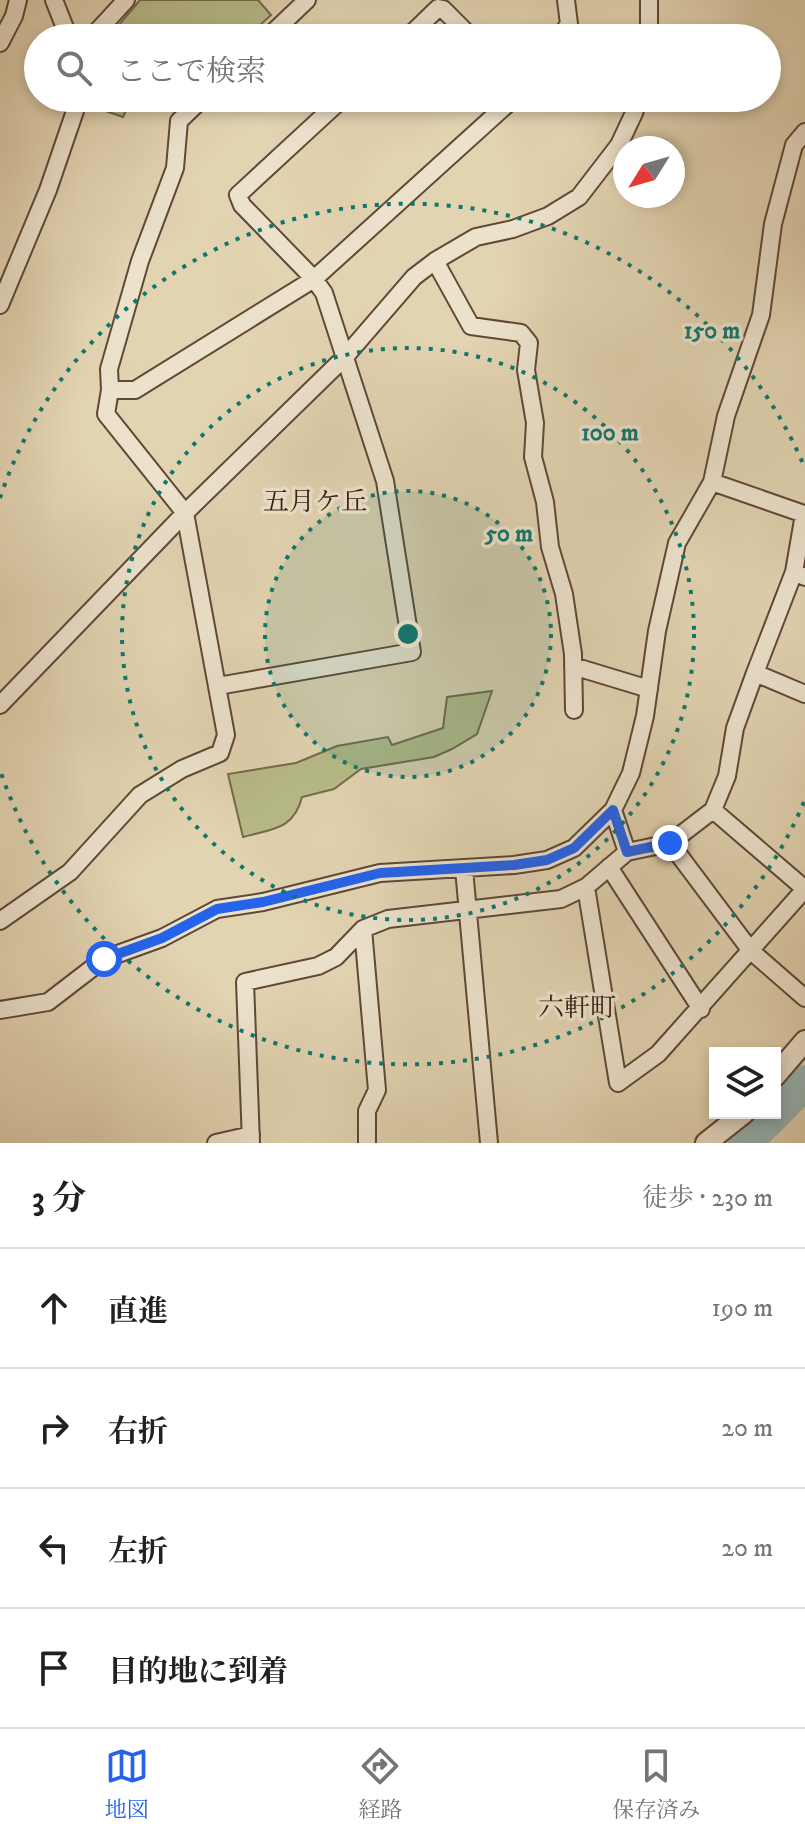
<!DOCTYPE html>
<html lang="ja">
<head>
<meta charset="utf-8">
<style>
  :root { --surface:#fff; --page:#f6f6f6; --text:#202124; --muted:#757577; --line:#e0e0e0; --accent:#2563eb }
  body { margin:0; font-family:"IM FELL DW Pica","Noto Serif JP",serif; background:var(--page); color:var(--text) }
  .controls { position:absolute; right:24px; bottom:24px; display:grid; overflow:hidden; border-radius:0px; box-shadow:0 4px 12px #0003 }
  .controls button { width:72px; height:72px; display:grid; place-items:center; padding:0; border:0; border-bottom:2px solid var(--line); background:var(--surface); color:var(--text); font:40px sans-serif }
  .compass { position:absolute; left:613px; top:136px; width:72px; height:72px; border-radius:50%; background:var(--surface); box-shadow:0 4px 12px #0003; rotate:233deg }
  .stop { position:absolute; width:24px; height:24px; margin:-18px; border:6px solid #2563eb; border-radius:50%; background:#fff }
  .stop.end { background:#2563eb; border-color:#fff; box-shadow:0 2px 8px #0008 }
  .list { margin:0; padding:0; list-style:none }
  h2 { display:flex; justify-content:space-between; align-items:center; height:104px; margin:0; padding:0 32px; font-size:34px }
  h2 small { font-size:26px; font-weight:400; color:var(--muted) }
  .list li { display:grid; grid-template-columns:52px 1fr auto; gap:24px; align-items:center; box-sizing:border-box; height:120px; padding:0 32px; border-top:2px solid var(--line) }
  .list b { display:block; font-size:30px; white-space:nowrap }
  .list em { font-size:26px; font-style:normal; color:var(--muted) }
  .icon { flex:none; width:44px; height:44px; fill:none; stroke:currentColor; stroke-width:2; stroke-linecap:round; stroke-linejoin:round }
  .map { position:relative; flex:none; width:805px; height:1143px; overflow:hidden }
  .search { position:absolute; background:var(--surface); box-shadow:0 4px 12px #0003; left:24px; right:24px; top:24px; height:88px; display:flex; align-items:center; gap:20px; box-sizing:border-box; padding:0 28px; border-radius:44px; color:var(--muted); font-size:30px }
  .sheet { height:584px; background:var(--surface) }
  nav { display:flex; justify-content:space-around; align-items:center; box-sizing:border-box; height:112px; border-top:2px solid var(--line); background:var(--surface); font-size:22px; color:var(--muted) }
  nav a { display:grid; justify-items:center; gap:4px }
  nav .on { color:var(--accent) }
  .map>svg:first-child { display:block }
</style>
</head>
<body>
<div class="map">
<svg width="805" height="1143" viewBox="0 0 805 1143">
  <rect width="100%" height="100%" fill="#e2d3b1"/>
  <filter id="stains"><feTurbulence type="fractalNoise" baseFrequency=".0025" numOctaves="4"/><feColorMatrix values="0 0 0 0 .2 0 0 0 0 .09 0 0 0 0 .02 0 0 0 .5 -.17"/></filter>
  <radialGradient id="worn" r=".72"><stop offset=".6" stop-color="#630" stop-opacity="0"/><stop offset="1" stop-color="#630" stop-opacity=".3"/></radialGradient>
  <path fill="#b7bb89" stroke="#746a4c" stroke-width="2" d="M140 0H258L271 15 246 38H211L200 30 191 38H104L118 26Z
    M94 98H132L123 117 94 107Z
    M492 691 477 734 452 749 434 757 361 769 334 789 302 797C294 830 271 829 243 837L228 774 296 763 337 746 388 737 392 745 443 728 447 697Z"/>
  <g fill="none" stroke-linecap="round" stroke-linejoin="round">
    <path stroke="#97b6b5" stroke-width="34" d="M775 1113 805 1082
      M744 1143 775 1113"/>
    <g stroke="#5e4838" stroke-width="20">
      <path id="minor" d="M54 0 69 38
        M91 38 126 0
        M267 38 307 0
        M407 38 438 8 443 9 472 38
        M559 38 569 24 566 0
        M649 38V0
        M0 43 14 16 18 0
        M435 261 471 326 521 333 529 343 526 370 535 423 533 457 545 502 550 547 564 594 573 654 574 710
        M0 305 48 190 75 111 77 98
        M110 390H135L314 279 514 98
        M712 482 804 514 794 572
        M573 666 649 689
        M755 673 794 572 805 577
        M218 686 412 652 385 481 324 293 314 279 242 205 238 195 343 98
        M0 705 185 513 344 358 414 277 435 261 476 237 513 229 548 216 579 197 619 145 634 113 639 98
        M613 810 627 852 670 843 751 951 805 998
        M670 843 713 810 727 776 735 728 755 673 805 694
        M609 867 701 1009
        M464 869 489 1143
        M586 887 618 1083 658 1054 805 889 713 810
        M0 921 70 872 140 795 182 769 220 753 226 735 185 513 106 414 110 390 109 369 140 261 175 168 179 121 203 98
        M363 929 377 1090 367 1111V1143
        M0 1010 48 1002 104 959 162 938 217 909 263 902 380 873 514 865 547 860 574 848 613 810 631 773 645 716 657 631 677 543 712 482 726 416 761 315 773 224 794 145 805 132
        M216 1143 251 1135
        M251 1143 245 982 318 966 336 957 363 929 388 919 561 899 586 887 627 852"/>
    </g>
    <g stroke="#5e4838" stroke-width="24">
      <path id="tertiary" d="M775 1076 805 1041
        M706 1143 744 1113"/>
    </g>
    <use href="#minor" stroke="#ece2cc" stroke-width="16"/>
    <use href="#tertiary" stroke="#ece2cc" stroke-width="20"/>
  </g>
  <g fill="none" stroke-linecap="round" stroke-linejoin="round">
    <path stroke="#2563eb" stroke-width="10" d="M104 959 162 938 217 909 263 902 380 873 514 865 547 860 574 848 613 810 627 852 670 843"/>
  </g>
  <circle cx="408" cy="634" r="143" fill="#0f766e" fill-opacity=".12"/>
  <g fill="none" stroke="#0f766e" stroke-width="4" stroke-dasharray="4 8">
    <circle cx="408" cy="634" r="143"/>
    <circle cx="408" cy="634" r="286"/>
    <path d="M804 802A430 430 0 0 1 0 770M0 498A430 430 0 0 1 804 466"/>
  </g>
  <g text-anchor="middle" dominant-baseline="central" stroke-width="7" stroke-linejoin="round" paint-order="stroke">
    <g font-size="26" fill="#32190f" stroke="#ece2cc">
      <text x="315" y="502">五月ケ丘</text>
      <text x="577" y="1008">六軒町</text>
    </g>
  </g>
  <circle cx="408" cy="634" r="12" fill="#0f766e" stroke="#ece2cc" stroke-width="4"/>
  <g font-size="24" text-anchor="middle" font-weight="bold" fill="#0f766e" stroke="#ece2cc" stroke-width="7" stroke-linejoin="round" paint-order="stroke">
    <text x="712" y="338">150 m</text>
    <text x="610" y="440">100 m</text>
    <text x="509" y="541">50 m</text>
  </g>
  <rect width="100%" height="100%" filter="url(#stains)"/>
  <rect width="100%" height="100%" fill="url(#worn)"/>
</svg>
<div class="controls">
<button><svg class="icon" aria-label="layers" viewBox="0 0 24 24"><path d="M12 4l9 5-9 5-9-5zM3 14l9 5 9-5"/></svg></button>
</div>
<svg class="compass" viewBox="-18 -18 36 36"><path d="M0-13l5 13h-10z" fill="#e53935"/><path d="M0 13l5-13h-10z" fill="#757577"/></svg>
<div class="stop" style="left:104px;top:959px"></div>
<div class="stop end" style="left:670px;top:843px"></div>
<div class="search"><svg class="icon" aria-label="search" viewBox="0 0 24 24"><circle cx="10" cy="10" r="6"/><path d="M15 15l6 6"/></svg>ここで検索</div>
</div>
<section class="sheet">
<h2>3 分<small>徒歩 · 230 m</small></h2>
<ul class="list">
<li><svg class="icon" aria-label="ahead" viewBox="0 0 24 24"><path d="M12 20V5M6 11l6-6 6 6"/></svg><div><b>直進</b></div><em>190 m</em></li>
<li><svg class="icon" aria-label="right" viewBox="0 0 24 24"><path d="M7 20v-9h11M14 6l5 5-5 5"/></svg><div><b>右折</b></div><em>20 m</em></li>
<li><svg class="icon" aria-label="left" viewBox="0 0 24 24"><path d="M17 20v-9H6M10 6l-5 5 5 5"/></svg><div><b>左折</b></div><em>20 m</em></li>
<li><svg class="icon" aria-label="arrive" viewBox="0 0 24 24"><path d="M6 21V4h12l-3 4 3 4H6"/></svg><div><b>目的地に到着</b></div></li>
</ul>
</section>
<nav>
<a class="on"><svg class="icon" aria-label="map" viewBox="0 0 24 24"><path d="M3 6l6-2 6 2 6-2v14l-6 2-6-2-6 2zM9 4v14M15 6v14"/></svg>地図</a>
<a><svg class="icon" aria-label="directions" viewBox="0 0 24 24"><path d="M12 3l9 9-9 9-9-9zM9 14v-3h6M13 9l2 2-2 2"/></svg>経路</a>
<a><svg class="icon" aria-label="saved" viewBox="0 0 24 24"><path d="M7 4h10v16l-5-4-5 4z"/></svg>保存済み</a>
</nav>
</body>
</html>
